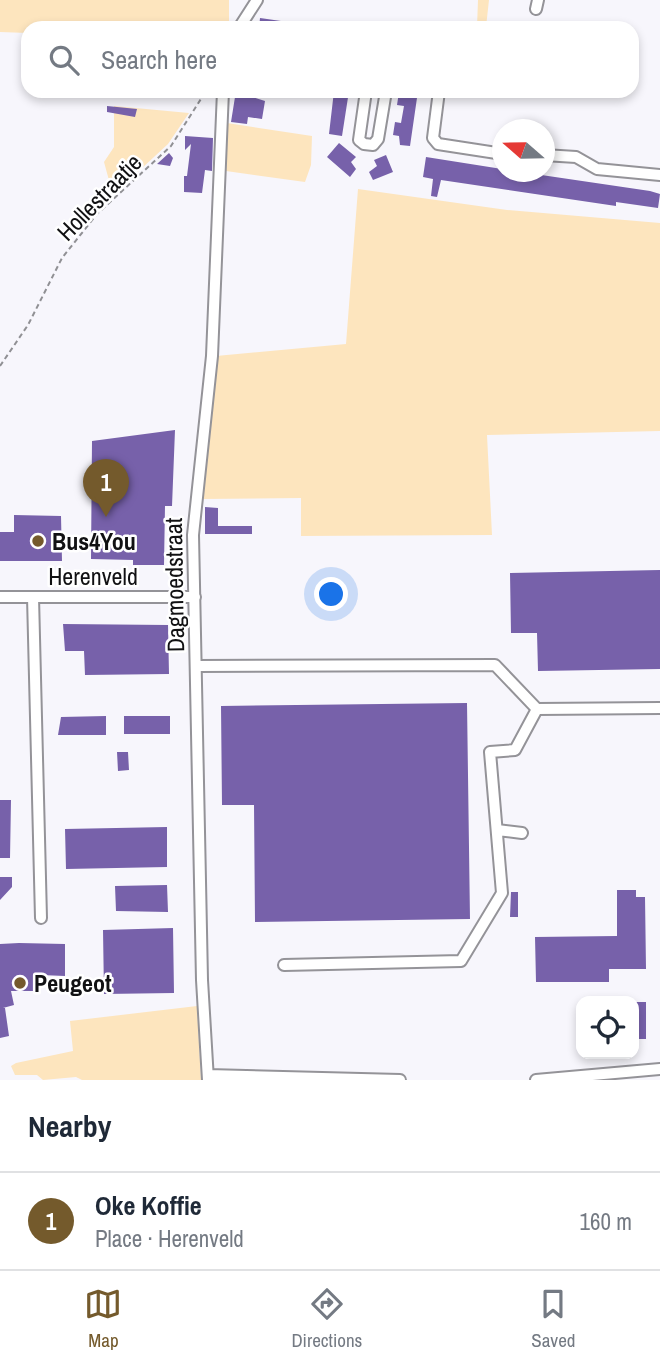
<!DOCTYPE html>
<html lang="en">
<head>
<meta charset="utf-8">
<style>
  :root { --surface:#fff; --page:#f6f6f7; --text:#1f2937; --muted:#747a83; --line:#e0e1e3; --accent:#745a2c }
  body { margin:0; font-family:"Archivo Narrow",sans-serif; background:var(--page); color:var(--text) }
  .controls { position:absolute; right:21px; bottom:21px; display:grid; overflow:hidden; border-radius:14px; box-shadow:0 4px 10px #0003 }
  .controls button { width:63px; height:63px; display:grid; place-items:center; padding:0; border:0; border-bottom:2px solid var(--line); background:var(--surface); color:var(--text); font:35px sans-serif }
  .compass { position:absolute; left:492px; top:119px; width:63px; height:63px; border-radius:50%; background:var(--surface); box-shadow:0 4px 10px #0003; rotate:290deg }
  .you { position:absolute; left:332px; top:595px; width:24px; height:24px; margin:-18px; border:5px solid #fff; border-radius:50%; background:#1a73e8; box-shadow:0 0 0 10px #1a73e833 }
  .badge { display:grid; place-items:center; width:46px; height:46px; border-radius:50%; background:var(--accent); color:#fff; font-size:23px; font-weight:700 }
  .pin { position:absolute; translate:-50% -58px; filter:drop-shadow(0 2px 4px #0008) }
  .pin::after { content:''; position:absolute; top:37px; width:24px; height:21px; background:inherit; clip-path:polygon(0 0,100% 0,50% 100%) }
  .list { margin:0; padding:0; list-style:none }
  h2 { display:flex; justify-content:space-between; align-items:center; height:91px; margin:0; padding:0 28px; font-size:30px }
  h2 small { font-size:23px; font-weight:400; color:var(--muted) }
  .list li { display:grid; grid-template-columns:46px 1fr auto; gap:21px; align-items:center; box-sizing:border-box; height:98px; padding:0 28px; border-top:2px solid var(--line) }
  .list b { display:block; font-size:26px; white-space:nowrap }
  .list p { margin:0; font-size:23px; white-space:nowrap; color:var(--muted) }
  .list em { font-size:23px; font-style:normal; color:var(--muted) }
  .icon { flex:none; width:38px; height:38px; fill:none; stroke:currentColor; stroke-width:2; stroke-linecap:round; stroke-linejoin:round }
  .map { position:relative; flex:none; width:660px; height:1080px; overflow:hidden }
  .search { position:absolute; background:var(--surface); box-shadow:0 4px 10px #0003; left:21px; right:21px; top:21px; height:77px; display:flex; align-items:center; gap:18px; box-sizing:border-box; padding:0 24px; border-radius:21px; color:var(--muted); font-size:26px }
  .sheet { height:189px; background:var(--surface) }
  nav { display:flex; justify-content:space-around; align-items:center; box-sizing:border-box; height:98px; border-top:2px solid var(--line); background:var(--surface); font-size:19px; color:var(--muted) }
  nav a { display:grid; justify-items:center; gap:4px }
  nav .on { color:var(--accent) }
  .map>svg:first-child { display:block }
</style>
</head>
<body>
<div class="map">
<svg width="660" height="1080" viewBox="0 0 660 1080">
  <rect width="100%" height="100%" fill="#f7f6fc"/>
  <path fill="#fde5be" d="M0 0H229V28H28V33L0 32Z
    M478 0H489L486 27H477Z
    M114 106 189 113 168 144 113 195 104 162 114 147Z
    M227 123 312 136 311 165 305 182 226 171Z
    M358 189 507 210 660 223V431L487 435 492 535 301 536V498L202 499 216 356 346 344Z
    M197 1006 201 1080H82L76 1077 43 1080 37 1075H15L11 1066 16 1063 73 1051 70 1021Z"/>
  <path fill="#7761aa" d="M260 18 295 23 294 28H259Z
    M334 91H349L342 136 329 134Z
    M406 91H418L410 146 400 145 399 136 393 135 395 122 401 123 404 106 397 105 399 92 406 93Z
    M238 92 250 94 249 96 265 101 262 119 248 117 247 124 231 122 235 97H237Z
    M107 106 137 109 135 117 107 112Z
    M185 136 213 138 212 171 205 170 202 193 184 192V176H187L191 144 185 150Z
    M339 143 356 157 351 162 356 169 350 177 327 157Z
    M169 153 173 158 170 166 157 164Z
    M386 155 393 172 373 180 369 172 377 166 374 160Z
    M426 157 502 169V172H521L650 191 660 194 658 208 616 202V206L441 180 437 197 431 196 433 179 423 177Z
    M175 430 172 506H165L164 565H133V560L91 559 92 441Z
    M205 507 218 508V526H252V534H205Z
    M14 515 61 516 62 561H0V532H14Z
    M660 570V669L538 671 537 633H511L510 573Z
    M63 624 168 625 169 674 85 675 84 651H65Z
    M467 703 470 919 255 922 254 805H222L221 706Z
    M106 716V735H58L61 717Z
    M124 716H170V734H124Z
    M117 752H128L129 770 118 771Z
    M0 800H11L10 858H0Z
    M167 827V867L66 869 65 829Z
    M0 877H12V887L0 900Z
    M167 885 168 912 116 911 115 886Z
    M617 890H636V897H645L646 969H609V982H536L535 937 617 936Z
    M511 892H518V917H510Z
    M173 928 174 993 104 994 103 930Z
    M19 943 65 944V976L41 975V991H11L14 1005 3 1008H5L9 1036 0 1038V944Z
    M634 1002H646V1039H634Z"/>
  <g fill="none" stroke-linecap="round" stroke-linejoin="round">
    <g stroke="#949398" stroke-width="14">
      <path id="minor" d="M536 9 538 0
        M239 28 257 0
        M366 91 359 140 364 144 373 145 378 139 386 91
        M439 91 433 138 438 144 503 154
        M544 155 576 157 597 169 660 175
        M0 597H195
        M33 597 41 918
        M197 666 495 665 537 709
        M497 830 522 833
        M284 965 461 961 502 893 490 752 515 750 537 709 660 708
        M208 1075 400 1080
        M208 1080 202 980 193 535 212 356 223 91
        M536 1080 660 1069"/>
    </g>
    <path stroke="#909094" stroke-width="2" stroke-dasharray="5 3.5" stroke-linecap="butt" d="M0 366 28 325 62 258 97 214 171 146 206 91"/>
    <use href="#minor" stroke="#fff" stroke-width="10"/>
  </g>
  <g fill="#745a2c" stroke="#fff" stroke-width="2.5">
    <circle cx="38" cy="541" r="7"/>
    <circle cx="20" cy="983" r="7"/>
  </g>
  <g text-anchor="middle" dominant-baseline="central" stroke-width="5" stroke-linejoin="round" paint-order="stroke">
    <g font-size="24" fill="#111113" stroke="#fff">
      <text transform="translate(99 197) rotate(-46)">Hollestraatje</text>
      <text x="93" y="576">Herenveld</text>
      <text transform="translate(174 585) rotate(-91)">Dagmoedstraat</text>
    </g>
    <g font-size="24" font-weight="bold" fill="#111113" stroke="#fff" text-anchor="start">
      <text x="52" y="541">Bus4You</text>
      <text x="34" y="983">Peugeot</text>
    </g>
  </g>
</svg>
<div class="controls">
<button><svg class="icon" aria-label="locate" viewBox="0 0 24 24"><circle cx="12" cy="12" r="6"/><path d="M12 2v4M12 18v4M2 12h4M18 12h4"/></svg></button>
</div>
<svg class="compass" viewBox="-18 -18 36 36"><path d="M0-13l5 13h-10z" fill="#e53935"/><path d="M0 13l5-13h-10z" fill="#747a83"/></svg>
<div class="you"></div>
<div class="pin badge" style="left:106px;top:517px">1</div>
<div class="search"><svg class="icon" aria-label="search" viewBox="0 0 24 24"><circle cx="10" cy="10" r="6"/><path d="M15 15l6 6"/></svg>Search here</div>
</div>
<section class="sheet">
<h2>Nearby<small></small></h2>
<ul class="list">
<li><span class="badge">1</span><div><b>Oke Koffie</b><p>Place · Herenveld</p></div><em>160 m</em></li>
</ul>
</section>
<nav>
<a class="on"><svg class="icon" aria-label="map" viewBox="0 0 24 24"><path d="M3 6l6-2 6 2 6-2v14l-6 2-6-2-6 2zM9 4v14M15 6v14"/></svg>Map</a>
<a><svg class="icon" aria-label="directions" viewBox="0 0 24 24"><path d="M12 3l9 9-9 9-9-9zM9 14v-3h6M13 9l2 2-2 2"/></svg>Directions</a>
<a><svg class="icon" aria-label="saved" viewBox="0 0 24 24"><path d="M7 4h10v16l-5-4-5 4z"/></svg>Saved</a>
</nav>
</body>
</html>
